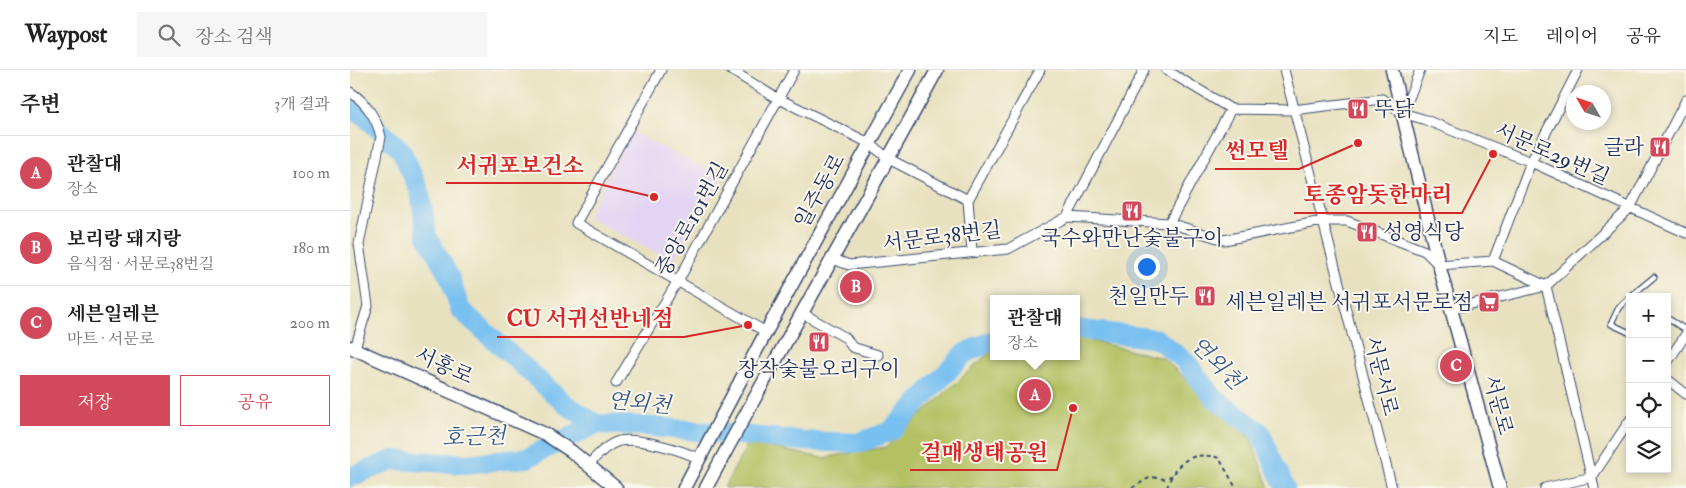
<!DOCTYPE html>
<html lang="ko">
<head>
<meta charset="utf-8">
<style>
  :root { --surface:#fff; --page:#f6f6f6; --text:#222; --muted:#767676; --line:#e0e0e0; --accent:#d1495b }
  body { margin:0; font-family:"IM FELL Double Pica","Noto Serif KR",serif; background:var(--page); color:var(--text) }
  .controls { position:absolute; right:15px; bottom:15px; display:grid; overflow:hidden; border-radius:0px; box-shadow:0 2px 8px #0003 }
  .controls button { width:45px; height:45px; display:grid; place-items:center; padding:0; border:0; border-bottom:1px solid var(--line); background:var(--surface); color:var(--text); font:25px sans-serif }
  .compass { position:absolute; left:1216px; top:15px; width:45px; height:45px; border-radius:50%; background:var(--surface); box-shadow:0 2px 8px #0003; rotate:309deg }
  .you { position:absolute; left:796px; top:196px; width:18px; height:18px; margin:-12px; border:4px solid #fff; border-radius:50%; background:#1a73e8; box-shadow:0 0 0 8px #1a73e833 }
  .badge { display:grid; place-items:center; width:32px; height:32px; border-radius:50%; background:var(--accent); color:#fff; font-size:16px; font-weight:700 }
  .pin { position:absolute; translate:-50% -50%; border:2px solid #fff; box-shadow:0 1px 5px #0006 }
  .popup { position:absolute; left:640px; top:225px; width:90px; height:65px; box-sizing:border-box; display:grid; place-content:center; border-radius:0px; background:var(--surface); filter:drop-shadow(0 1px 4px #0005); font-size:16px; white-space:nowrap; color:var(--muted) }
  .popup b { font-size:19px; color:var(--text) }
  .popup::after { content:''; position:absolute; left:50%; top:100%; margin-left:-10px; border:10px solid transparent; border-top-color:var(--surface) }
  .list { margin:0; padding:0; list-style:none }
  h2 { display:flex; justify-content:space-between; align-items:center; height:65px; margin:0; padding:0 20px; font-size:21px }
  h2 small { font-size:16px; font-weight:400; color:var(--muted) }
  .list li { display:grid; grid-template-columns:32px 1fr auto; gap:15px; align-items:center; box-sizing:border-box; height:75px; padding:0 20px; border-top:1px solid var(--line) }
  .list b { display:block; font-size:19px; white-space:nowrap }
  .list p { margin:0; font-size:16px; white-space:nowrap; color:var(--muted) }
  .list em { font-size:16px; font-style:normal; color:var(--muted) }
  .actions { display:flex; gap:10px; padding:15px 20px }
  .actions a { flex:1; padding:11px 0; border:1px solid var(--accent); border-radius:0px; text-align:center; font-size:18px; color:var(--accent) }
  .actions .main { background:var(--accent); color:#fff }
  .icon { flex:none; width:28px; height:28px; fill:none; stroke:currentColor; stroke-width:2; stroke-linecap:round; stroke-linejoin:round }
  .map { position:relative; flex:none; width:1336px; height:418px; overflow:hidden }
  header { display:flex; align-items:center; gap:30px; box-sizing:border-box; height:70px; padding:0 25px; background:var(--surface); border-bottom:1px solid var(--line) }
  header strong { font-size:24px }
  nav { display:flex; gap:28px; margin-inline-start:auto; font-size:18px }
  .search { width:350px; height:45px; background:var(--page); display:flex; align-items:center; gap:12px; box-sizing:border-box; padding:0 18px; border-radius:0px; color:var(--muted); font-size:19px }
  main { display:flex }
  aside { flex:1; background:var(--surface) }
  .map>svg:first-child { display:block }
</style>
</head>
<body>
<header>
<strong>Waypost</strong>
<div class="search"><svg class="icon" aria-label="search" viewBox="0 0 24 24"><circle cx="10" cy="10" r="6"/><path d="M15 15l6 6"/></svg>장소 검색</div>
<nav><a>지도</a><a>레이어</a><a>공유</a></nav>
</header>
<main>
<aside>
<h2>주변<small>3개 결과</small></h2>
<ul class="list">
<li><span class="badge">A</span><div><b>관찰대</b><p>장소</p></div><em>100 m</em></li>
<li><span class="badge">B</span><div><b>보리랑 돼지랑</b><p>음식점 · 서문로38번길</p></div><em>180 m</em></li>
<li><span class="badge">C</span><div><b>세븐일레븐</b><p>마트 · 서문로</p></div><em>200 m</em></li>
</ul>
<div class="actions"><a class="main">저장</a><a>공유</a></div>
</aside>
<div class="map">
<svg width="1336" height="418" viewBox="0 0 1336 418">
  <rect width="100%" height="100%" fill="#fbf7ec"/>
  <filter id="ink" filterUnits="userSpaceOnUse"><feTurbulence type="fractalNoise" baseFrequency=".02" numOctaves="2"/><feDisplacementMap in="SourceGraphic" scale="10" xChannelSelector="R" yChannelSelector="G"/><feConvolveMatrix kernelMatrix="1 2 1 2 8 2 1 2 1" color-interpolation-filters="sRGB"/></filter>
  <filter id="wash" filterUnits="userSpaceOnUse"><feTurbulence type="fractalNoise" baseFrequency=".0096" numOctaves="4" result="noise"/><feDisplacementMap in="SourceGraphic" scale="20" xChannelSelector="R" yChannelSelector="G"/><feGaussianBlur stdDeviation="1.12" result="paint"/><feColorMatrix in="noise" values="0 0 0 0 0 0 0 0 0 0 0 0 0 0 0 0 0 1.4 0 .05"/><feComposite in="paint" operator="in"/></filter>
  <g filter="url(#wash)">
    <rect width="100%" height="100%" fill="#e8e1bf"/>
    <path fill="#e2d4f3" d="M281 62 373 107 323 191 237 147Z"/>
    <path fill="#b3c164" stroke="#677861" d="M726 267 813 288 901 369 919 418H374L398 373 472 388 536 377 644 278V286H726Z"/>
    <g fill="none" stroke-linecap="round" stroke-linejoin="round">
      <path stroke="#78c0f0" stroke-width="20" d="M0 39 14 46 51 80 70 122 77 166 100 208 110 239 215 334 246 354 294 356 453 371 508 373 541 361 615 283 644 270
        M726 259 807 269 835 291 864 328 910 362 935 418
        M0 407 43 390 116 394 177 388 246 354"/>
    </g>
  </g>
  <g filter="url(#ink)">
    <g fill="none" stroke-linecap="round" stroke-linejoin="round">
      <g stroke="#3a4a6d" stroke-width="7">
        <path id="lane" d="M1281 226 1304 207
          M1280 227 1269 237 1261 254 1280 263
          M1317 248 1336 260"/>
      </g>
      <g stroke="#3a4a6d" stroke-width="11">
        <path id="street" d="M311 0 226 153 416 262
          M381 0 423 26 519 73 539 89 618 130 690 0
          M816 0 881 39 943 40 1032 29 1052 43 1073 49 1181 92 1336 163
          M934 0 1042 418
          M0 22C16 32 27 49 31 67L9 174 18 236 5 278
          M1053 43 1070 0
          M618 130 622 181
          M717 147 794 0
          M819 153 881 39
          M483 189 499 195 658 179 717 147 819 153 874 170 972 151H997L1075 181 1089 195 1143 191 1196 216
          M1143 191 1181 92 1228 0
          M1196 216 1244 418
          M1101 239 1196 216 1280 138 1336 30
          M452 243 496 268 502 277 528 285
          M1317 293 1336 264
          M1317 309 1336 324
          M266 313 332 204 444 0
          M238 395C247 386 256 375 269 371 287 367 333 380 349 389
          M1195 418 1242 407 1280 350"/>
      </g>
      <g stroke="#3a4a6d" stroke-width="15">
        <path id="secondary" d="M1042 0 1089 195 1150 418
          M0 277 195 364 221 381 266 418
          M334 418 416 262 560 0
          M356 418C431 277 511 140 587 0"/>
      </g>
      <path stroke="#3a4a6d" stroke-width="2" stroke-dasharray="4 4" stroke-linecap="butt" d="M782 418 801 407 814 409 823 405
        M817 418C825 392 842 380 869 388L886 418"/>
      <use href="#lane" stroke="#fff" stroke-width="4.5"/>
      <use href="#street" stroke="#fff" stroke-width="9"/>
      <use href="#secondary" stroke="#fff" stroke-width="12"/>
    </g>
  </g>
  <defs>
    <g id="restaurant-square" transform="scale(1.125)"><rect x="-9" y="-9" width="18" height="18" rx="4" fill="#d1495b" stroke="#fbf7ec"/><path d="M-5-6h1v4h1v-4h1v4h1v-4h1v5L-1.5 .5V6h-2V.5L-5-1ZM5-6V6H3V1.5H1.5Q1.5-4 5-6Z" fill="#fff"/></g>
    <g id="supermarket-square" transform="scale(1.125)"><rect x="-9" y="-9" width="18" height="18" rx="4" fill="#d1495b" stroke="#fbf7ec"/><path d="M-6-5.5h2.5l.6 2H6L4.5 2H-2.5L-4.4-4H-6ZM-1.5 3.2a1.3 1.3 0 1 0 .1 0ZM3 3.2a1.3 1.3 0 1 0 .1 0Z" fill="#fff"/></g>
  </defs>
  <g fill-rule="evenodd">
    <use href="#restaurant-square" x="1008" y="39"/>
    <use href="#restaurant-square" x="1310" y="77"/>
    <use href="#restaurant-square" x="782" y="141"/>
    <use href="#restaurant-square" x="1017" y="162"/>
    <use href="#restaurant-square" x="855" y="226"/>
    <use href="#supermarket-square" x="1139" y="232"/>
    <use href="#restaurant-square" x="469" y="272"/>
  </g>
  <g text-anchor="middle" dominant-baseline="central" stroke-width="4" stroke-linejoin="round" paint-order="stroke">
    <g font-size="21" fill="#1b2f5e" stroke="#fbf7ec" text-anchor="end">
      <text x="1024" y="39" text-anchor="start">뚜닭</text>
      <text x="1294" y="77">글라</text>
      <text x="1033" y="162" text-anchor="start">성영식당</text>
      <text x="782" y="168" text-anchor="middle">국수와만난숯불구이</text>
      <text x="839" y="226">천일만두</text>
      <text x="1123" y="232">세븐일레븐 서귀포서문로점</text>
      <text x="469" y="299" text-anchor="middle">장작숯불오리구이</text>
    </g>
    <g font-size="21" fill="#1b2f5e" stroke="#fbf7ec">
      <text transform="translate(1202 84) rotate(24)">서문로29번길</text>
      <text transform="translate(470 121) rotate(-61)">일주동로</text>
      <text transform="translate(342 149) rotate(-61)">중앙로101번길</text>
      <text transform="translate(592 167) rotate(-7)">서문로38번길</text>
      <text transform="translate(94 296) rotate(24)">서홍로</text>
      <text transform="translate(1031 306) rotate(76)">서문서로</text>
      <text transform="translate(1148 335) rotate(75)">서문로</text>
    </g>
    <g font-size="22" font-style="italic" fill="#375a8a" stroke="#fbf7ec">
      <text transform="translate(867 293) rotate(45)">연외천</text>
      <text transform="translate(289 333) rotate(5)">연외천</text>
      <text transform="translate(124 367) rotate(-2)">호근천</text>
    </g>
  </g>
  <path fill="none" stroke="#d62828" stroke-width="2" d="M1008 73L949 99H865M304 127L244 113H96M1143 84L1112 143H944M398 255L334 267H147M723 338L707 400H560"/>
  <g fill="#d62828" stroke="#fbf7ec" stroke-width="2">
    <circle cx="1008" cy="73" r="5"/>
    <circle cx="304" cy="127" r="5"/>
    <circle cx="1143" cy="84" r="5"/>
    <circle cx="398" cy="255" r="5"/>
    <circle cx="723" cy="338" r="5"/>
  </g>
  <g font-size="22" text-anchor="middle" font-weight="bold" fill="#d62828" stroke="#fbf7ec" stroke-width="4" stroke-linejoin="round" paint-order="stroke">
    <text x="907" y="88">썬모텔</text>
    <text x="170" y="103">서귀포보건소</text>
    <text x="1028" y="132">토종암돗한마리</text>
    <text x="240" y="256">CU 서귀선반네점</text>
    <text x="634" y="390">걸매생태공원</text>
  </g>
</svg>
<div class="controls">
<button>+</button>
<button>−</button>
<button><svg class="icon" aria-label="locate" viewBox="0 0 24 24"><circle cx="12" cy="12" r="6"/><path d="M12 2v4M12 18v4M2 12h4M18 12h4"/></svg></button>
<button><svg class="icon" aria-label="layers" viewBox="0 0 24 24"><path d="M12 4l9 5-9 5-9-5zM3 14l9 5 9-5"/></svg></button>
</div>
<svg class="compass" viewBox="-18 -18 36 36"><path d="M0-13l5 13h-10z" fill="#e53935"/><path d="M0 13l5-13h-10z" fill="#767676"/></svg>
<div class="you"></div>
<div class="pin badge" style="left:685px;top:325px">A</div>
<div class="popup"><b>관찰대</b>장소</div>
<div class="pin badge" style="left:506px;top:217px">B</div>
<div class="pin badge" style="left:1106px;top:296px">C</div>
</div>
</main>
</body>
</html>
